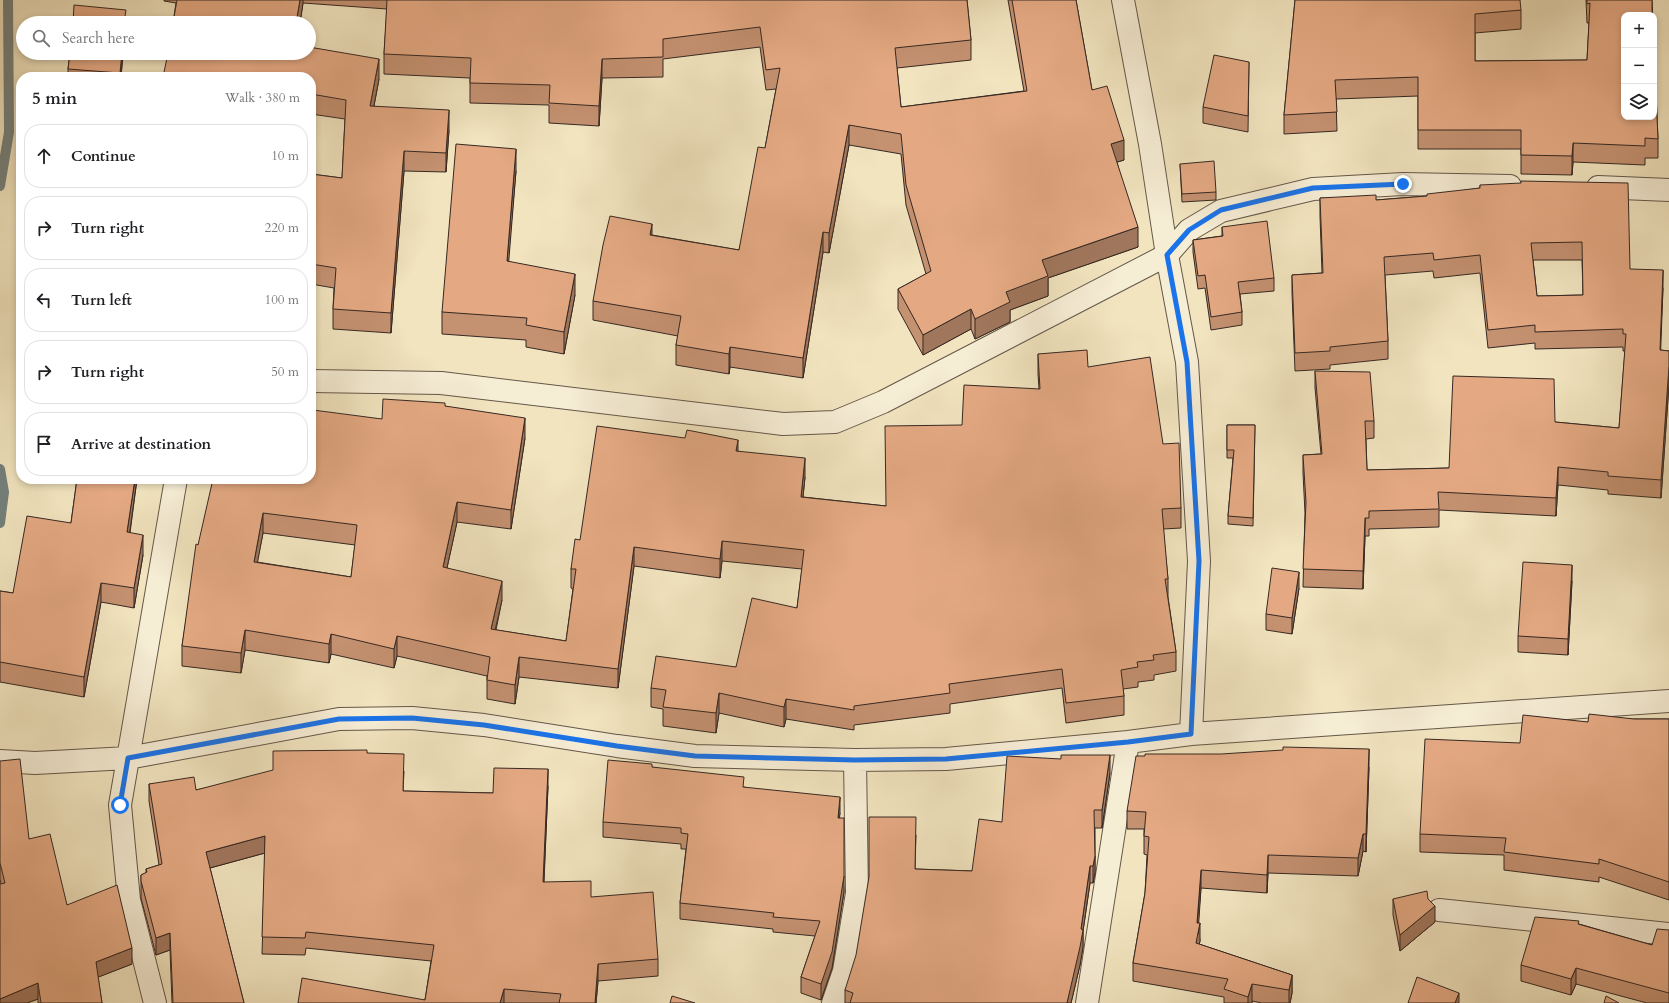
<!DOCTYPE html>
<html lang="en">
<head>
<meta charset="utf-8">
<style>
  :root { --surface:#fff; --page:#f6f6f6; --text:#202124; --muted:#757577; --line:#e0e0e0 }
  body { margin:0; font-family:Cardo,serif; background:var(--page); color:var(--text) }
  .controls { position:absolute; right:12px; top:12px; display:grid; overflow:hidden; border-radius:8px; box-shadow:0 2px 6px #0003 }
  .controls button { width:36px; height:36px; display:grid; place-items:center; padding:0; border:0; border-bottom:1px solid var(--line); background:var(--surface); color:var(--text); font:20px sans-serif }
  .stop { position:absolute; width:12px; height:12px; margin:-9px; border:3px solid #1a73e8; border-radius:50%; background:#fff }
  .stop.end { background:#1a73e8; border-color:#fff; box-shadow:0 1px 4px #0008 }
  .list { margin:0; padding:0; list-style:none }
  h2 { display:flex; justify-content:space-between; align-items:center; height:52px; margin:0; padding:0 16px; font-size:17px }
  h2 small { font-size:13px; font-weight:400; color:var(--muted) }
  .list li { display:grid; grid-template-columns:26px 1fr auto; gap:12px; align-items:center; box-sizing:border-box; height:64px; margin:0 8px 8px; padding:0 8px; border:1px solid var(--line); border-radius:16px }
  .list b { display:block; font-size:15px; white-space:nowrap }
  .list em { font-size:13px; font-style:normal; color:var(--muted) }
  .icon { flex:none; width:22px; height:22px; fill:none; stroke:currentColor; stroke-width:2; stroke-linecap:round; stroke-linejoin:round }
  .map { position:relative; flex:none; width:1669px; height:1003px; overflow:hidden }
  .search { position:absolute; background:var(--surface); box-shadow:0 2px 6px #0003; left:16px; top:16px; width:300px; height:44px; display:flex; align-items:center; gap:10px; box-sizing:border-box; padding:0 14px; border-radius:22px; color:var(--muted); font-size:15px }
  .panel { position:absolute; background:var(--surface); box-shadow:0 2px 6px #0003; left:16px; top:72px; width:300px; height:412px; border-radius:16px }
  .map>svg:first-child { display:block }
</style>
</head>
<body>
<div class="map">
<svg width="1669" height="1003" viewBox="0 0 1669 1003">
  <rect width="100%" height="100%" fill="#f1e4bf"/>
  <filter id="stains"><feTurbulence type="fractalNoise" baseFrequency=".005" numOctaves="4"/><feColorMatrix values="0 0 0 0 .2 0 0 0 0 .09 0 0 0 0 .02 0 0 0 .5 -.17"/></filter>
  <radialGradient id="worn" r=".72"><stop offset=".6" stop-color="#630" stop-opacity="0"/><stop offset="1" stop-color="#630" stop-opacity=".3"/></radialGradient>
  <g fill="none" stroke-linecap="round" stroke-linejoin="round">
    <path stroke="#74817e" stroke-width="10" d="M0 186 9 132 8 0
      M0 469 4 492 0 523"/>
    <g stroke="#655749" stroke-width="24">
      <path id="minor" d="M1123 0 1150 144 1167 255 1187 362 1199 561 1191 734
        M1598 187 1669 190
        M311 381 441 383 783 424 835 422 883 402 1167 255 1189 230 1221 211 1313 189 1403 184 1510 186
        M0 761 35 763 128 758 339 719 412 718 484 725 617 746 695 756 855 760 946 759 1128 742 1191 734 1669 701
        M1439 910 1669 934
        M155 1003 129 900 120 805 176 479
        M833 1003 844 971 857 893 855 760
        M1087 1003 1128 742"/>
    </g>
    <use href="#minor" stroke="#f6edd5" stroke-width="22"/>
  </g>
  <path fill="#c49171" stroke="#362822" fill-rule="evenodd" d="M164 0H967L971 40V60L897 68 901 107 1024 91 1008 0H1076L1092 90 1124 160 1117 162 1138 247 1048 278V296L1010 310V322L975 339 971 329 923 355 898 309V289L926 274 906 205 901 154 849 145 829 253 823 252 803 378 730 367 729 374 676 365V345L678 336 593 320V301L652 235 739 250 765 148 776 89 766 90 760 47 663 59V77L602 78 599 126 549 123V105L470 103V78L384 74V54L387 9 303 3 300 23H173L176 3 164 1Z
    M1295 0 1521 10V29L1475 33V61L1587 60 1589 23H1587L1586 0H1652L1658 139V158H1645V165L1573 162 1572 175 1521 174V149H1418V96L1336 99 1337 131 1284 134V115Z
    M70 53H123L121 77H68V69Z
    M1249 62 1248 132 1203 123V107Z
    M311 77 379 79 374 106 449 130 446 172 404 171 391 333 333 329V309L334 288 311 284V174L342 178 345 119 311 114Z
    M1180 164 1216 192V200L1182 202Z
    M516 171 508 261 575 295 564 354 526 347V340L442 334V312Z
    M1480 185 1663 288 1660 350 1669 351V384L1661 498 1608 494V490L1558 485 1556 516 1439 510V527L1369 529V536H1365L1363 589 1303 587 1305 513 1303 473V455L1321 454 1315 388V371L1374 421V438L1366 439 1367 470 1449 468 1555 422 1619 428 1625 351H1623V347L1535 349V343L1488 348 1480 273 1434 278 1433 271 1385 275 1388 341V359L1330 365V369L1295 371 1292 293V275L1322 273 1320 216V198L1376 200 1427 196 1480 188ZM1533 260H1582L1583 295 1537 296Z
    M1222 227 1274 278V291L1240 294 1242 312V325L1211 330 1205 288 1198 289 1193 252V240L1222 236Z
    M1038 354 1088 367 1163 444 1181 508V528L1163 529 1168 579V597L1176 652V671L1154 675V680L1138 682V687L1123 689 1124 696V715L1066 723 1062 688 950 704V713L854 725V730L786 719 784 727 719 713 716 733 663 726V709L651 707V688L736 667 797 608 802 569 722 561 720 578 634 566 618 688 519 677 515 704 487 699V676L397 656 394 668 331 654 329 663 245 650 241 673 182 666V646L198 545 382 419 445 406 525 438 511 529 457 522 447 568 502 600 496 630 566 641 573 589 571 588V569L580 540 738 451 805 477 803 497 886 506 962 425 1039 389 1038 374ZM263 533 355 545 351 577 257 562Z
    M1227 425H1255L1253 526 1228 524V516L1233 458H1227Z
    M77 479H137L130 533 143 555 134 608 101 602 84 697 0 682V591L13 593 71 523Z
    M1572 581 1568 655 1518 652V636Z
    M1299 588 1292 634 1266 630V614Z
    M1634 719H1669V900L1599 877V882L1504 870V855L1420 852V834L1520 743 1588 722Z
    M367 753 404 771 403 791 493 793 548 786 544 882 591 897 658 959V976L598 981 596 1003H298L425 1000 431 961 306 948 305 955 262 954 265 853 210 868 244 1003H172L170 950 156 955 141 898V875L146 873V869L159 865 149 801V784L196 790Z
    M0 761 29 839 67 905 132 964 98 977 102 1003H38V999L27 1003H0L1 884 0 879Z
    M652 767 744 787 840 813 839 818 844 892 832 968 821 1000 801 993V977L815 936 773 932V929L680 919V903L686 849H681V844L603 837V822Z
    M1369 767 1366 852 1363 851 1358 876 1268 873 1267 893 1201 888 1198 923 1200 941 1199 944 1292 975V993L1290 1003H1262L1252 1001V1003H1224V997L1133 981V963L1145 893 1147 855 1144 854V829H1127V811Z
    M1110 773 1102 828H1095V873L1093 883H1090L1083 931V947L1080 965 1071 1003H845V990L916 835 915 869 972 871 1002 822Z
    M1393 899 1435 922 1400 951 1393 915Z
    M1579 924 1652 945 1669 930V1003H1647L1576 984 1571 995 1521 981V965Z"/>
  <path fill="#a0765c" stroke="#362822" d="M300 0H303V3L300 23H296Z
    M122 53H123L121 77H120Z
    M379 59V79L370 126V106Z
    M602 59V78L599 126V106Z
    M449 110V130L446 172V153Z
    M849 125V145L829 253V233Z
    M1124 140V160L1111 164V144Z
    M1573 143V162L1572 175V156Z
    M516 149V171L507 283V261Z
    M404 151V171L391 333V313Z
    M652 224V244L650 235Z
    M1138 227V247L1048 278V296L1010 310V322L975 339V319L1042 260Z
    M823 232V252L803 378V358Z
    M1663 270V288L1660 368V350Z
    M575 274V295L564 354V332Z
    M971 309V329L923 355V335Z
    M730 347V367L729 374V354Z
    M1669 366V384L1661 498V480Z
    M525 418V438L511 529V510Z
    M738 440V460L736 451Z
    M805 458V477L801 516V497Z
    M1558 467V485L1556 516V498Z
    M135 479H137L127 552V532Z
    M457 502V522L443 586V567Z
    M263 513V533L254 581V562Z
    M1365 518V536L1363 589V571Z
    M143 535V555L134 608V588Z
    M722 541V561L720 578V559Z
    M634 547V566L618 688V669Z
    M1572 565V581L1568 655V639Z
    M1299 572V588L1292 634V618Z
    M502 581V600L491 648V629Z
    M101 583V602L84 697V677Z
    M245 630V650L241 673V653Z
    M331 634V654L329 663V644Z
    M397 636V656L394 668V649Z
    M519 657V677L515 704V685Z
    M719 693V713L716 733V713Z
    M786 699V719L784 727V707Z
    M1369 749V767L1366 852V834Z
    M1110 755V773L1102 828V810Z
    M548 769V786L543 899V882Z
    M840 797V813L838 834V818Z
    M1363 834V851L1358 876V858Z
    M265 836V853L206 869V852Z
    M1268 855V873L1267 893V875Z
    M1095 856V873L1093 883V866Z
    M1090 866V883L1083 931V947L1080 965 1071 1003H1067L1081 929Z
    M1201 870V888L1198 934 1200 923V941L1196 961V943Z
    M844 876V892L832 968 821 1000V984Z
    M1435 906V922L1400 951V935Z
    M170 933V950L156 955V938Z
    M132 948V964L96 978V962Z
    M598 964V981L596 1003H595Z
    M1576 968V984L1571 995V979Z
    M1292 975V993L1290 1003H1289V990Z
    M38 983V999L27 1003H0V999Z
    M1252 984V1003H1248V997Z
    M504 989V1003H500Z
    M1459 993V1003H1455Z"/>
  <path fill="#e4a983" stroke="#362822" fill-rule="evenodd" d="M177 0H300L296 23H173Z
    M387 0H967L971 40 895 48 901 107 1027 91 1012 0H1076L1092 90 1107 86 1124 140 1111 144 1138 227 1042 260 1048 276 1006 292 1010 302 975 319 971 309 923 335 898 289 931 271 906 185 901 134 849 125 829 233 823 232 803 358 730 347 729 354 676 345 681 316 593 301 603 245 610 216 652 224 650 235 739 250 758 147 765 148 780 68 766 70 760 27 663 39V57L602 59 599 106 549 103 550 85 470 83 471 58 384 54Z
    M1295 0H1520L1521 10 1475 14V61L1587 60 1590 3 1587 4V0H1652V15H1624V117H1654V49L1658 139 1645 138V146L1573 143 1572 156 1521 155V130H1418V77L1335 80 1337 112 1284 115Z
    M74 5 126 10 124 23H73Z
    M309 47 379 59 370 106 449 110 446 153 404 151 391 313 333 309 336 268 311 264V174L342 178 346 100 311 94V77H163L168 53H309Z
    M70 53H122L120 73 68 69Z
    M1214 55 1249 62 1248 116 1203 107Z
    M456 144 516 149 507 261 575 274 564 332 526 325 527 318 442 312Z
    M1214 161 1216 192 1182 194 1180 164Z
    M1521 181 1628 183 1630 269 1663 270 1660 350 1669 351V366L1661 480 1608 476V472L1558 467 1556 498 1438 492 1439 509 1369 511V518H1365L1363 571 1303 569 1306 502 1303 455 1322 454 1315 371 1370 372 1374 421H1365L1367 470 1449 468 1453 376 1554 379 1555 422 1619 428 1626 334H1623V329L1535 332V325L1488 330 1480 255 1434 260 1433 253 1384 257 1388 341 1330 347V351L1295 353 1292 275 1323 273 1320 198 1376 195V200L1427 196V194L1480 188V185L1521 183ZM1582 242 1583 295 1537 296 1531 243Z
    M1267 221 1274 278 1238 282 1242 312 1211 317 1205 275 1198 276 1193 240 1223 236 1222 227Z
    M1087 350 1088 367 1150 357 1163 444 1179 443 1181 508 1162 509 1168 579H1165L1176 652 1153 655 1154 660 1137 662 1138 667 1121 670 1124 696 1066 703 1062 669 949 684 950 693 854 706V710L786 699 784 707 719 693 716 713 663 707 666 690 651 688 656 656 736 667 752 598 797 608 804 550 722 541 720 559 634 547 618 669 519 657 515 685 487 680 490 657 397 636 394 649 331 634 329 644 245 630 241 653 182 646 196 544 198 545 213 479H311V417H312L313 410 382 419 383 399 445 403V406L525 418 511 510 457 502 443 567 502 581 491 629 566 641 576 569H571L575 539 580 540 597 426 685 438 687 430 738 440 736 451 805 458 801 497 886 506 885 426 962 425 964 385 1040 389 1038 354ZM263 513 357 525 351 577 254 562Z
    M1227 425H1255L1253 518 1228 516 1234 450H1227Z
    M77 479H135L127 532 143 535 134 588 101 583 84 677 0 662V591L13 593 27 516 71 523Z
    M1523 562 1572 565 1568 639 1518 636Z
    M1272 568 1299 572 1292 618 1266 614Z
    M1589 714 1634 719H1669V882L1599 859V864L1504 852 1506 838 1420 834 1425 739 1520 743 1523 715 1588 722Z
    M1283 747 1369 749 1366 834H1363L1358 858 1268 855 1267 875 1201 870 1197 923H1200L1196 943 1292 975 1289 990 1252 984 1248 997 1224 989 1228 979 1133 963 1145 893 1149 837 1144 836 1146 812 1127 811 1136 756H1145V754H1221L1283 750Z
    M367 750V753L404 754 403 791 493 793 494 768 548 769 543 882 591 881V897L653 892 658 959 598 964 595 1003H559L561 994 504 989 500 1003H298L302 978 425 1000 434 945 306 932 305 938 262 937 265 836 206 852 244 1003H173L170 933 156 938 141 881V875L147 872 146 869 162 864 149 784 194 777 196 790 273 770V751Z
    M1061 755H1110L1102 810H1094L1095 856 1093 866H1090L1081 929 1083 930 1080 947 1067 1003H850L853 993 845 990 856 955 869 877V817H916L915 869 972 871 979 819 1002 822 1007 756 1061 759Z
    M20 759 29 839 50 834 67 905 117 885 132 948 96 962 102 1003H41L38 983 0 999V884L5 883 0 863V761Z
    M608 760 652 764V767L744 777 743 787 840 797 838 818H844V876L832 952 821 984 801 977 820 921 773 917 774 913 680 903 688 834 681 833V828L603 822Z
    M1427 891 1428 899 1435 906 1400 935 1393 899Z
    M1535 917 1579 921 1578 924 1652 945 1657 929 1669 930V993L1576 968 1571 979 1521 965Z
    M1417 977 1459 993 1455 1003H1408Z
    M672 996 695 1003H670Z
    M1606 996 1619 1003H1604Z"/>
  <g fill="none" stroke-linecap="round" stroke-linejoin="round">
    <path stroke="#1a73e8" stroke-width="5" d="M120 805 128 758 339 719 412 718 484 725 617 746 695 756 855 760 946 759 1128 742 1191 734 1199 561 1187 362 1167 255 1189 230 1221 210 1313 188 1403 184"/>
  </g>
  <rect width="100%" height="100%" filter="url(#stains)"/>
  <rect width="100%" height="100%" fill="url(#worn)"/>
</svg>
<div class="controls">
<button>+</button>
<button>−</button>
<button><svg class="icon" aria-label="layers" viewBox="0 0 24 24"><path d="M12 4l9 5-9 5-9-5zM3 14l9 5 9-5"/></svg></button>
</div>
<div class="stop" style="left:120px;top:805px"></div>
<div class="stop end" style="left:1403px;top:184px"></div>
<div class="search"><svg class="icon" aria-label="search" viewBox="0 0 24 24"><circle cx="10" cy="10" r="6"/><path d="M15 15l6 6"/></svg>Search here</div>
<section class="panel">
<h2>5 min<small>Walk · 380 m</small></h2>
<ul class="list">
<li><svg class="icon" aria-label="ahead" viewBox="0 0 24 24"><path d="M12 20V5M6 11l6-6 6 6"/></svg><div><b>Continue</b></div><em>10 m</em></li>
<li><svg class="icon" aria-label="right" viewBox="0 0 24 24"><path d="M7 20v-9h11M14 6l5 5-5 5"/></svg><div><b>Turn right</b></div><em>220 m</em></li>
<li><svg class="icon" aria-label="left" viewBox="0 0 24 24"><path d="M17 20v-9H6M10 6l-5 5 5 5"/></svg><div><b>Turn left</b></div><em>100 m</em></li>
<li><svg class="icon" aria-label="right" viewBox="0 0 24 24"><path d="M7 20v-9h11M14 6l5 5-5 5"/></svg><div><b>Turn right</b></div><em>50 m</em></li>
<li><svg class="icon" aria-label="arrive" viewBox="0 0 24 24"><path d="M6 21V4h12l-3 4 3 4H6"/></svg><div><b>Arrive at destination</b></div></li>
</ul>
</section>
</div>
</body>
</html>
